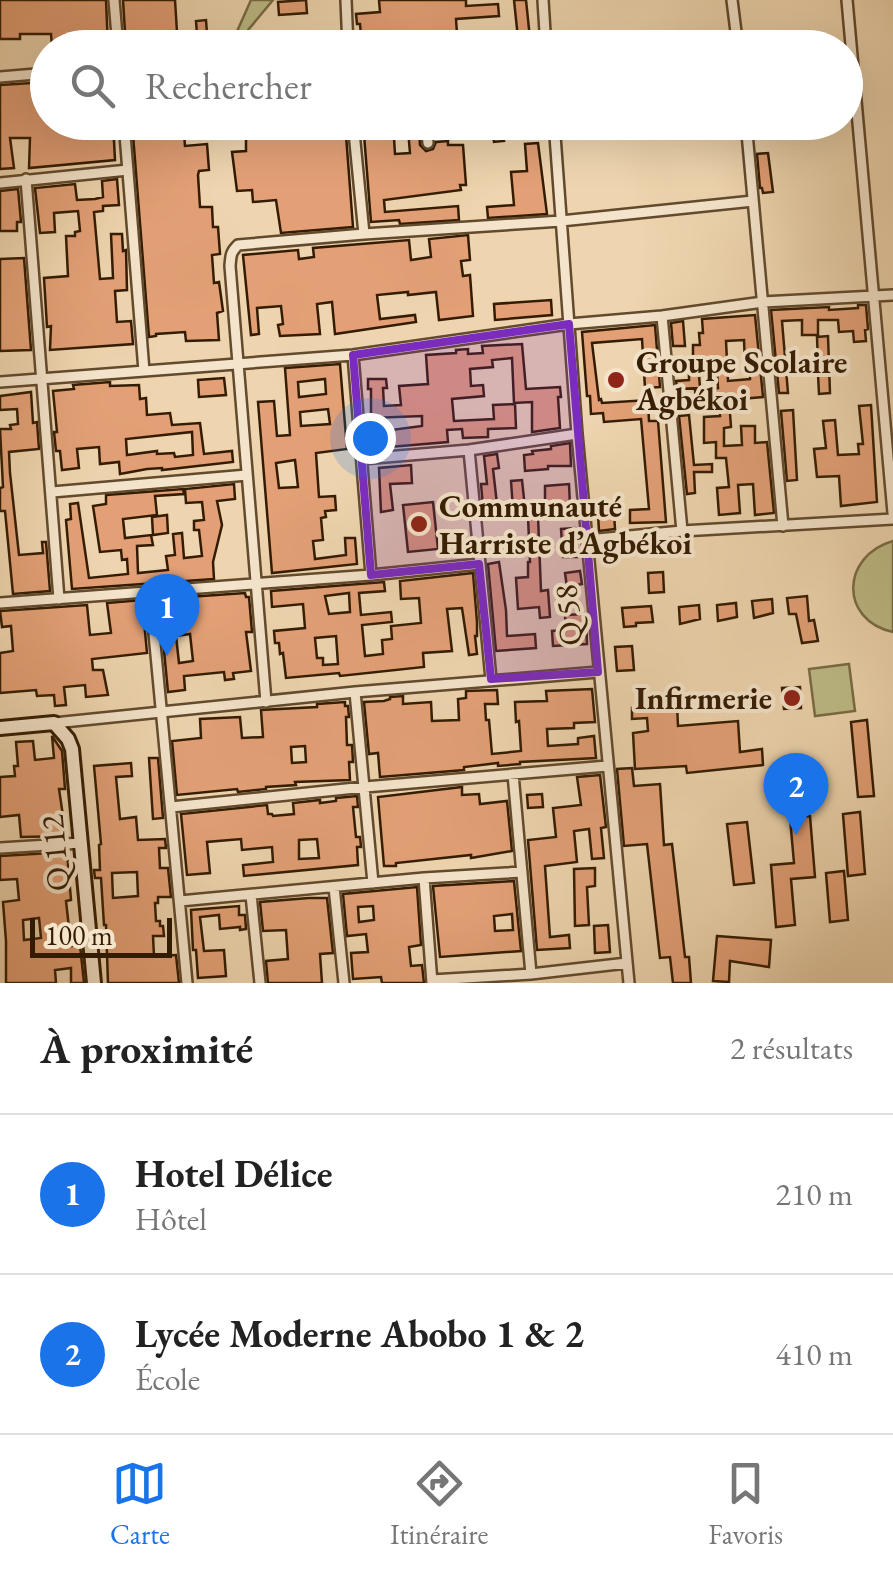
<!DOCTYPE html>
<html lang="fr">
<head>
<meta charset="utf-8">
<style>
  :root { --surface:#fff; --page:#f2f2f2; --text:#222; --muted:#767676; --line:#e0e0e0; --accent:#1a73e8 }
  body { margin:0; font-family:"EB Garamond",serif; background:var(--page); color:var(--text) }
  .scale { position:absolute; left:30px; bottom:25px; width:142px; box-sizing:border-box; padding-left:10px; border:5px solid #341c02; border-top:0; font-size:28px; line-height:35px; white-space:nowrap; color:#341c02; -webkit-text-stroke:8px #f4e4cb; paint-order:stroke }
  .you { position:absolute; left:370px; top:438px; width:35px; height:35px; margin:-25px; border:8px solid #fff; border-radius:50%; background:#1a73e8; box-shadow:0 0 0 15px #1a73e833 }
  .badge { display:grid; place-items:center; width:65px; height:65px; border-radius:50%; background:var(--accent); color:#fff; font-size:32px; font-weight:700 }
  .pin { position:absolute; translate:-50% -82px; filter:drop-shadow(0 2px 5px #0008) }
  .pin::after { content:''; position:absolute; top:52px; width:35px; height:30px; background:inherit; clip-path:polygon(0 0,100% 0,50% 100%) }
  .list { margin:0; padding:0; list-style:none }
  h2 { display:flex; justify-content:space-between; align-items:center; height:130px; margin:0; padding:0 40px; font-size:42px }
  h2 small { font-size:32px; font-weight:400; color:var(--muted) }
  .list li { display:grid; grid-template-columns:65px 1fr auto; gap:30px; align-items:center; box-sizing:border-box; height:160px; padding:0 40px; border-top:2px solid var(--line) }
  .list b { display:block; font-size:38px; white-space:nowrap }
  .list p { margin:0; font-size:32px; white-space:nowrap; color:var(--muted) }
  .list em { font-size:32px; font-style:normal; color:var(--muted) }
  .icon { flex:none; width:55px; height:55px; fill:none; stroke:currentColor; stroke-width:2; stroke-linecap:round; stroke-linejoin:round }
  .map { position:relative; flex:none; width:893px; height:983px; overflow:hidden }
  .search { position:absolute; background:var(--surface); box-shadow:0 10px 40px #0002; left:30px; right:30px; top:30px; height:110px; display:flex; align-items:center; gap:25px; box-sizing:border-box; padding:0 35px; border-radius:55px; color:var(--muted); font-size:38px }
  .sheet { height:450px; background:var(--surface) }
  nav { display:flex; justify-content:space-around; align-items:center; box-sizing:border-box; height:140px; border-top:2px solid var(--line); background:var(--surface); font-size:28px; color:var(--muted) }
  nav a { display:grid; justify-items:center; gap:5px }
  nav .on { color:var(--accent) }
  .map>svg:first-child { display:block }
</style>
</head>
<body>
<div class="map">
<svg width="893" height="983" viewBox="0 0 893 983">
  <rect width="100%" height="100%" fill="#eed5af"/>
  <filter id="stains"><feTurbulence type="fractalNoise" baseFrequency=".002" numOctaves="4"/><feColorMatrix values="0 0 0 0 .2 0 0 0 0 .09 0 0 0 0 .02 0 0 0 .5 -.17"/></filter>
  <radialGradient id="worn" r=".72"><stop offset=".6" stop-color="#630" stop-opacity="0"/><stop offset="1" stop-color="#630" stop-opacity=".3"/></radialGradient>
  <path fill="#bebc87" stroke="#796c44" stroke-width="2.5" d="M251 0H273L234 47H230Z
    M893 541V632C839 620 841 556 893 541Z
    M849 664 855 711 815 716 809 669Z"/>
  <path fill="#e3a076" stroke="#341c02" stroke-width="2.5" fill-rule="evenodd" d="M0 0H106L108 48 52 47 51 34H20V39H0Z
    M123 0H175L178 48H126Z
    M306 0 307 13 279 15 278 2Z
    M379 0H466V6L498 4 499 16 456 19 458 48H445L444 42 425 43V48L362 47 360 24H357L356 14 380 12Z
    M514 0H526L531 48H519Z
    M206 20 208 48H198L196 21Z
    M48 82V122H113L115 160 29 168 30 138H10L14 168 0 169V85Z
    M132 122H183L185 146 207 144 209 170 199 171 198 175 200 207H212L213 227H218L220 254 212 255 214 283 219 282 223 311 217 313 219 340 186 341 185 332 156 334V336L149 337Z
    M334 122H345L353 227 281 233 276 200 253 202 252 190 237 191 232 152 246 151V134L286 131H310V134L334 132Z
    M363 122H393L395 154 410 153 408 130 419 129 420 145 426 151 433 149 436 142 448 141V145H463L466 185H460L461 190 384 200 385 212 458 206 459 220 400 224 399 220 371 222Z
    M465 122H502L504 141 494 142 493 129 465 131Z
    M538 143 547 214 488 218 487 207 514 205 511 172 527 171 525 144Z
    M768 153 773 192 763 193 762 188H760L757 154Z
    M117 179 119 205 103 206V211L94 212 100 279 113 278 111 234H122L123 251 126 250 127 290 115 291 117 322 131 321 133 344 50 350 51 326 47 327 44 278 68 276 66 236H75V232L80 231 78 211 54 213 55 232 40 233 35 188 75 184 77 200 95 199 103 197 102 181Z
    M18 189 21 222H17V231H0V191Z
    M468 235 470 260 461 261 463 276 470 275 473 316 439 320 436 292 408 295V292L377 295 380 319 415 315 416 322 335 334 332 302 317 304 320 334 280 336 278 325 283 324 281 306 257 308 259 334 251 335 243 255 298 250 299 259 314 257 313 248 409 240 411 260 431 257 429 239Z
    M24 258 31 350 0 351V259Z
    M551 300 552 315 495 320 494 304Z
    M858 305H866L868 329 865 330 866 341 854 342 853 331 839 332 838 320H818V335H802V320L782 321 788 393H779L771 310 829 307V310L858 308Z
    M755 315 763 397 729 400 731 427 724 428V446L742 445 741 426H755V443L767 442 774 513 755 515 753 484 738 485 740 513 719 515 717 488 729 487 726 458H716V442L704 443V417L720 416 719 400 696 402 695 390 718 388 717 373H698L697 357 693 358V345H700L699 333H703L702 319ZM744 340 745 363H750V379L728 381 726 341Z
    M683 321 685 346H673L671 323Z
    M655 325 660 387 645 388 642 339 592 343 599 400 601 399 602 403 648 400 649 421H658L666 522 630 523V510L649 509 641 419 604 422 603 413 591 414 590 396H587L582 332Z
    M828 336 830 393 819 394 818 374 803 375 802 364 818 363 817 337Z
    M522 344 526 389 560 387 561 397H558L560 428 532 432V402L514 403 512 358 492 360 493 367 470 369 471 386 483 385 484 396 452 399 454 421 494 419 493 405 515 404 516 428 488 429V437L463 438 462 429 447 430 448 442 378 448 376 432 422 426V416L371 418V389H368V379H386L387 388H383L384 406 401 405 399 386 428 384 426 355 456 353V350L468 349V354L483 353 482 346Z
    M340 364 347 449 316 453 319 497 335 496 336 510 325 511 326 517 321 518 323 540 313 541 315 559 346 555 345 538H355L357 564 272 573 258 402 274 401 277 436 290 435 285 368ZM325 379 326 394 299 397 298 382ZM328 409 330 424 301 426 300 412ZM295 460 298 487 279 488 276 463Z
    M699 374 700 388 677 389 676 381 689 380V375Z
    M224 378 226 395 199 397 198 380Z
    M110 382V386L139 385 140 399 146 398 147 415 170 413 172 425 200 423 204 454 232 451 233 462 162 470V468L147 469 120 474 119 462 100 464 99 447 77 449 79 468 62 470 60 451H56L54 432H57L53 391 74 389 73 385ZM192 432 193 455 175 457 174 453 157 454V451L127 455 126 439Z
    M31 392 33 423 37 422 39 449 9 452 10 473 19 555 43 553 42 542H46L50 591 13 594 5 511H0V488L3 487 0 429H11L10 425 18 424 17 409 0 410V396Z
    M871 405 877 502 841 506 839 476 817 477 814 449 826 448 823 421 835 420 838 455 859 454 858 444H863L859 406Z
    M793 410 797 480 787 481 781 411Z
    M689 415 694 465 712 464V472H694L695 493 687 494 679 416Z
    M570 443 571 466H548V469L525 471 524 455 533 454 532 451 551 449V446Z
    M497 454 499 468 493 469 497 504 483 506 481 484H487L484 456Z
    M411 465 412 483 390 484 393 510 381 512 379 468Z
    M522 480 525 508 513 509 511 481Z
    M234 484 235 499 217 501 222 525 213 562 214 579 72 589 66 520 71 519 70 504 78 503 89 578 128 574 127 559 122 560 121 550 100 552 93 506 106 504V495L183 489 184 494 155 496 157 515 123 519 125 538 151 535 153 545 137 546 138 573 168 570 166 556 175 555 173 534 182 533 184 558 202 556 199 530H194V521L204 520 202 502 186 503 185 489Z
    M569 484 570 506 551 508V512L540 513V502H545V486Z
    M433 502 438 549 408 552 403 505Z
    M614 513 615 529 599 531 598 514Z
    M167 515 168 533 153 535 152 517Z
    M538 516 541 591 548 590 550 617 540 618 539 607 518 609 516 578 528 577V562H530L528 517Z
    M575 528 577 557H563L561 529Z
    M499 562 506 610 507 636 535 634 536 648 496 651 488 564Z
    M580 571 582 584 567 587 565 573Z
    M663 572 664 592 649 593 648 573Z
    M473 573 477 622V636H475L477 654 469 655 462 608 447 609 452 651 423 653 424 667 340 676 339 673 286 678 283 653 280 654 279 643H275L274 631 305 628 303 604 272 607 271 591 384 582 385 591 359 593 361 615 391 612 392 622 362 625 365 656 383 654 382 640 392 639 391 626 421 623 419 598 401 599 400 581ZM349 593 350 612 329 614 325 596ZM336 636 338 664 323 665V658H317L315 638Z
    M245 593 246 597H249L252 632H246L251 671 233 673 234 679 225 680 224 672 184 676 185 690 168 692 161 619 189 616 188 597ZM190 634 193 661 179 663 176 636Z
    M807 596 809 621 814 620 818 641 802 643 796 614H789L787 598Z
    M772 599 773 613 754 618 752 601Z
    M142 600 147 653 92 659 93 670H103L108 695 86 697 85 685 64 687 66 705 55 706 54 695 37 696 36 690 0 693V653L13 651 11 626 2 627 0 611 87 605 90 635 111 633 107 603Z
    M736 603 737 617 718 621 717 605Z
    M699 605 700 619 680 624 679 607Z
    M651 606 653 622 636 623V626L624 627 622 608Z
    M586 614 587 644 553 646 552 631 566 630 565 615Z
    M632 646 634 670 617 671 615 647Z
    M800 687 801 708 784 709 782 688Z
    M592 689 595 722 574 723V728L547 729 548 746 578 744V738L594 736 596 758 520 762V764L498 766V763L464 767V770L380 777 378 753 369 754 364 702 384 701 390 699V697L403 696V704L431 702 432 721 459 720 458 699 466 698V691L497 690 498 704H485L486 720H489L492 754 521 751 519 721 516 722 515 702 547 701 546 691Z
    M345 702V706H348L349 717H346L347 745H352L353 762H349L350 780 295 782 296 785 266 787V789L238 792 237 789 177 795 172 741 201 738 200 719 240 717 242 738 263 737 261 710 317 707V704ZM305 746 306 762 292 763 291 747Z
    M677 705 678 726 738 721 740 752 762 749 763 765 687 773 686 766 635 769 633 733 648 731 647 718 632 719V708Z
    M867 720 874 796 858 797 851 722Z
    M52 736 62 751 65 789H59L66 836 21 837 19 815 0 817V777L15 776 14 766H18L16 742 33 741 35 760 54 758Z
    M149 758H158L163 818 153 819Z
    M131 763 132 776 116 777 120 819 136 817 138 840 165 839 166 848H159L160 868H168L171 897H158V903H155L156 921H160V926H163L164 936H153L154 956 176 955 179 983H108L106 925H104L101 878H95L94 870H100L99 845 101 844 94 766ZM137 872 138 896 113 898 112 873Z
    M632 768 634 786 660 784 664 845 672 844 685 957H689L691 983H673L670 957 660 958 647 844 624 846 617 769Z
    M600 775 606 827 601 828 604 858 592 859 589 829 574 831 577 862 545 866 550 937 569 935 570 948 537 950 528 840 556 837 553 808 581 805 577 777Z
    M462 787V795L479 794 480 804 507 801 512 851 471 858V855L396 863V866H384L378 797Z
    M542 794 543 807 528 808 527 795Z
    M357 796 358 807H353L356 837H360L361 847H357L358 865 244 876 243 865 273 862 272 847 242 850 241 839 207 842 210 873 187 875 181 814 267 805 268 814H272L273 816 294 814 293 803 320 800V803L336 801V798ZM317 839 319 858 299 859V840Z
    M860 812 865 874 848 876 843 814Z
    M810 816 815 877 791 879 795 925 776 927 771 865 794 863 790 818Z
    M747 822 754 883 734 885 727 824Z
    M67 852 71 900 66 901 71 946 80 945 84 983H71V968L55 970 56 983H6V941L3 902 19 900 17 879 0 880V856ZM39 918 41 938 24 940 23 920Z
    M595 868V886L587 887 589 925 575 926 574 869Z
    M844 871 848 920 830 922 826 873Z
    M514 881 521 951 440 957 433 886ZM512 914 513 930 495 931 494 916Z
    M417 887 421 945 409 947 411 966 422 965 424 983H382L381 977 353 979 351 953 368 952 366 934 347 936 343 894ZM373 906 374 920 359 922 358 907Z
    M309 898H327L333 953 320 954 322 983H268L266 961 288 959 286 930 263 931 260 902Z
    M239 906V915H245L246 929 240 930V927L220 929 219 915 200 917 204 951 224 950 226 976 198 978 196 950H193L191 910Z
    M608 925 610 952 595 953 594 926Z
    M717 936 771 940 769 967 730 961 729 982 713 981Z"/>
  <g fill="none" stroke-linecap="round" stroke-linejoin="round">
    <g stroke="#624a2d" stroke-width="14">
      <path id="street" d="M114 0 118 48
        M346 0 348 48
        M543 0 546 48
        M732 0 738 48
        M847 0 893 513
        M0 77 48 73
        M124 122 144 371
        M353 122 364 234
        M426 122 428 143
        M554 122 577 434 629 983
        M746 122 783 526
        M26 179 59 599
        M0 183 128 170
        M662 316 682 531
        M353 355 371 575
        M0 382 353 355 569 324 662 316 763 302 893 295
        M469 450 491 679
        M362 459 469 450 577 434
        M52 492 247 475
        M587 540 682 531 893 519
        M150 591 187 983
        M0 603 371 575 479 564
        M355 692 373 883
        M266 702 230 266C231 256 230 253 238 245L364 234 561 221 753 201
        M54 723 355 692 598 672
        M513 774 531 974
        M171 807 365 787 607 766
        M0 848 81 843
        M424 878 432 983
        M334 887 344 983
        M251 895 260 983
        M180 901 424 878 522 872
        M432 980 531 974 627 963"/>
    </g>
    <g stroke="#341c02" stroke-width="18">
      <path id="secondary" d="M0 728 54 723 68 739 72 749 94 983"/>
    </g>
    <use href="#street" stroke="#f4e4cb" stroke-width="9"/>
    <use href="#secondary" stroke="#f4e4cb" stroke-width="12"/>
  </g>
  <path fill="#7b2cbf" fill-opacity="0.2" stroke="#7b2cbf" stroke-width="8" stroke-linejoin="round" d="M569 324 598 672 491 679 479 564 371 575 353 355Z"/>
  <g fill="#8f2418" stroke="#f4e4cb" stroke-width="4">
    <circle cx="616" cy="380" r="10"/>
    <circle cx="419" cy="524" r="10"/>
    <circle cx="792" cy="698" r="10"/>
  </g>
  <g text-anchor="middle" dominant-baseline="central" stroke-width="8" stroke-linejoin="round" paint-order="stroke">
    <g font-size="32" font-weight="bold" fill="#341c02" stroke="#f4e4cb" text-anchor="start">
      <text x="636" y="362">Groupe Scolaire<tspan x="636" dy="37">Agbékoi</tspan></text>
      <text x="439" y="506">Communauté<tspan x="439" dy="37">Harriste d’Agbékoi</tspan></text>
      <text x="772" y="698" text-anchor="end">Infirmerie</text>
    </g>
    <g font-size="32" fill="#341c02" stroke="#f4e4cb">
      <text transform="translate(568 615) rotate(-95)">Q 58</text>
      <text transform="translate(55 853) rotate(-95)">Q 112</text>
    </g>
  </g>
  <rect width="100%" height="100%" filter="url(#stains)"/>
  <rect width="100%" height="100%" fill="url(#worn)"/>
</svg>
<div class="scale">100 m</div>
<div class="you"></div>
<div class="pin badge" style="left:167px;top:656px">1</div>
<div class="pin badge" style="left:796px;top:835px">2</div>
<div class="search"><svg class="icon" aria-label="search" viewBox="0 0 24 24"><circle cx="10" cy="10" r="6"/><path d="M15 15l6 6"/></svg>Rechercher</div>
</div>
<section class="sheet">
<h2>À proximité<small>2 résultats</small></h2>
<ul class="list">
<li><span class="badge">1</span><div><b>Hotel Délice</b><p>Hôtel</p></div><em>210 m</em></li>
<li><span class="badge">2</span><div><b>Lycée Moderne Abobo 1 &amp; 2</b><p>École</p></div><em>410 m</em></li>
</ul>
</section>
<nav>
<a class="on"><svg class="icon" aria-label="map" viewBox="0 0 24 24"><path d="M3 6l6-2 6 2 6-2v14l-6 2-6-2-6 2zM9 4v14M15 6v14"/></svg>Carte</a>
<a><svg class="icon" aria-label="directions" viewBox="0 0 24 24"><path d="M12 3l9 9-9 9-9-9zM9 14v-3h6M13 9l2 2-2 2"/></svg>Itinéraire</a>
<a><svg class="icon" aria-label="saved" viewBox="0 0 24 24"><path d="M7 4h10v16l-5-4-5 4z"/></svg>Favoris</a>
</nav>
</body>
</html>
